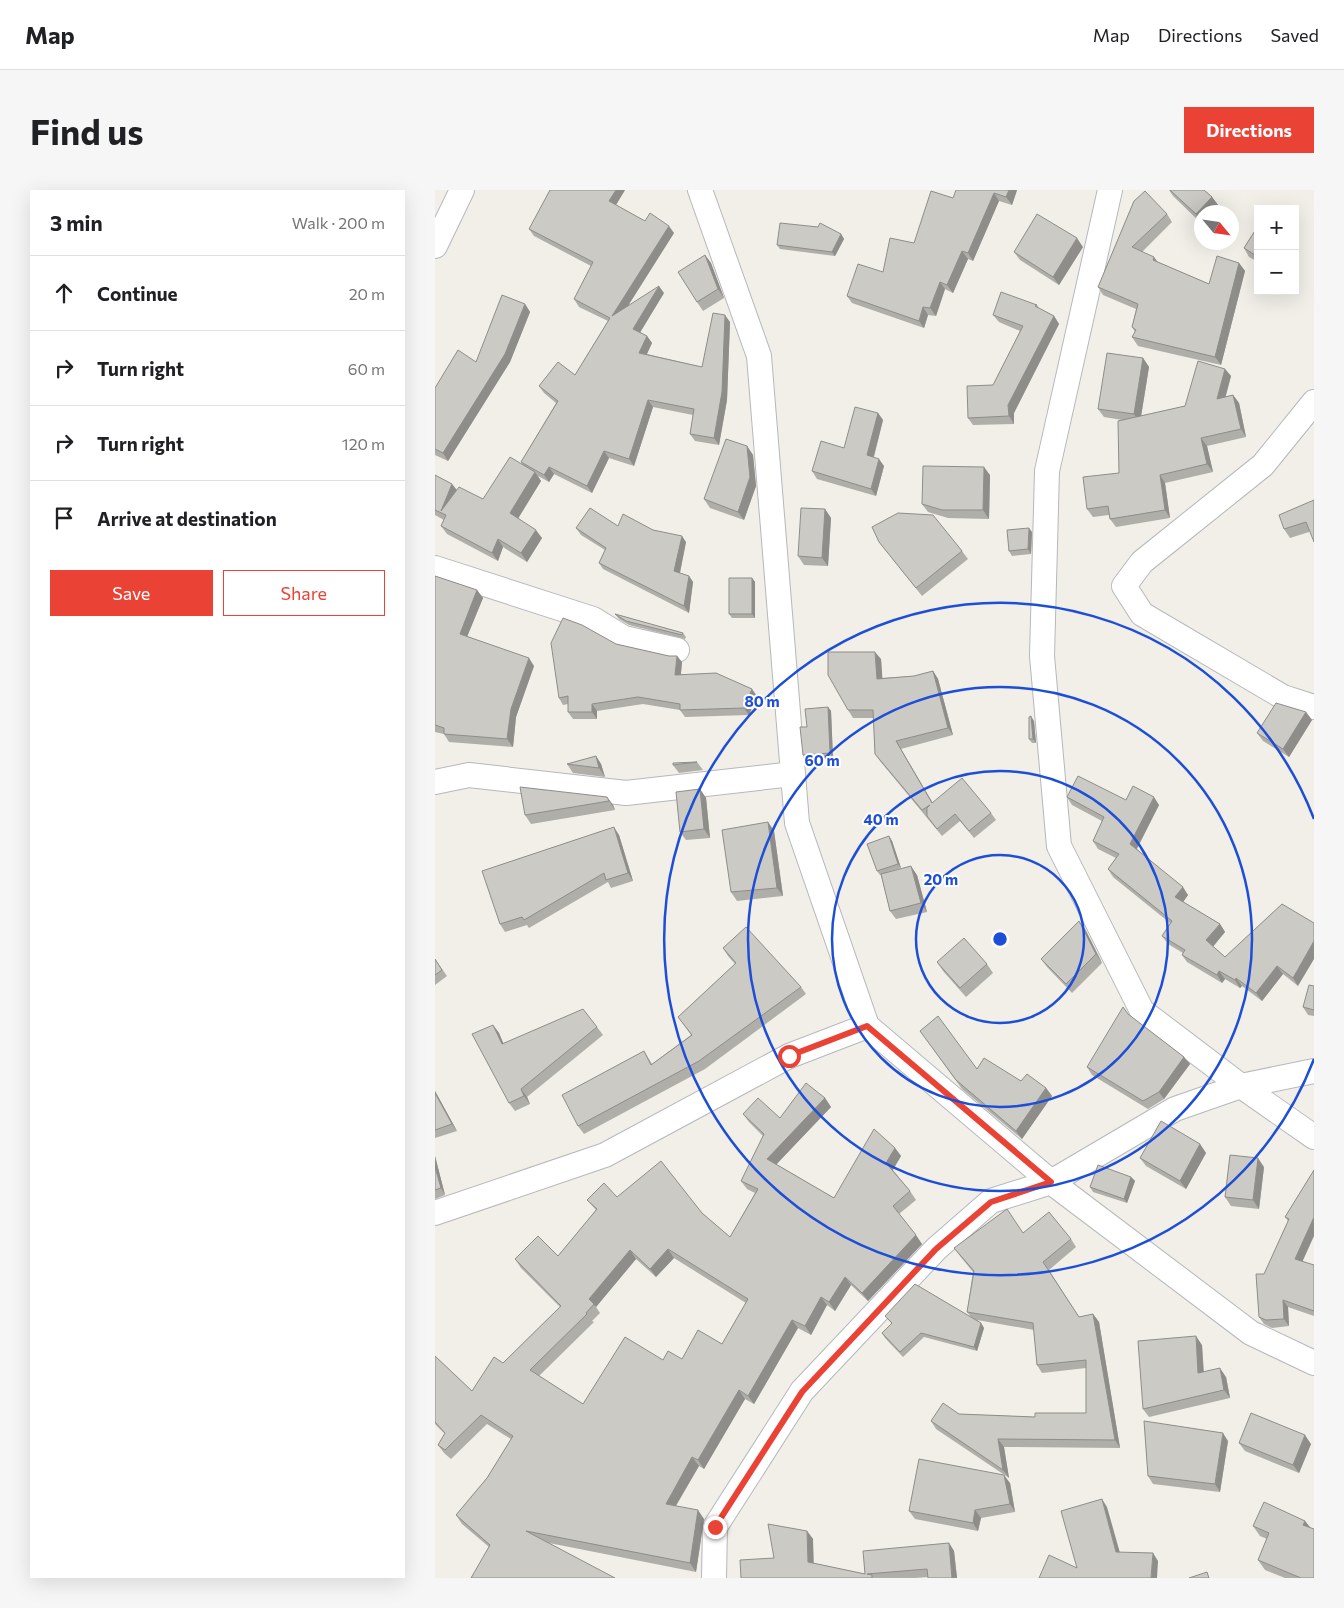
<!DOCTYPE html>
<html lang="en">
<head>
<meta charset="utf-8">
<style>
  :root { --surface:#fff; --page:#f6f6f6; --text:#202124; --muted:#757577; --line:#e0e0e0; --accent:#ea4335 }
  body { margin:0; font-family:Commissioner,sans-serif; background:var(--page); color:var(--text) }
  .controls { position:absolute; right:15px; top:15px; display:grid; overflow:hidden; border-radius:0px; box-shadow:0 5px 20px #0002 }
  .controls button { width:45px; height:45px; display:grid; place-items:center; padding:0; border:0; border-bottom:1px solid var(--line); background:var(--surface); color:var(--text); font:25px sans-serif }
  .compass { position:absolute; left:759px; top:15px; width:45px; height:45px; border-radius:50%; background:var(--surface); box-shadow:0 5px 20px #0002; rotate:119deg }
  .stop { position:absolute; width:15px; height:15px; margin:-11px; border:4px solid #ea4335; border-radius:50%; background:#fff }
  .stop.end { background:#ea4335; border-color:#fff; box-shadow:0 1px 5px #0008 }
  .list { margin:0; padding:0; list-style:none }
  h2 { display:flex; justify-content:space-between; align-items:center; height:65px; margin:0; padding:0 20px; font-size:21px }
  h2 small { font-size:16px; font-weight:400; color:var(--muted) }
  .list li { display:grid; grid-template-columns:32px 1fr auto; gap:15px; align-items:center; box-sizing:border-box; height:75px; padding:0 20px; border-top:1px solid var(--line) }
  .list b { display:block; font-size:19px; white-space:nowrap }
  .list em { font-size:16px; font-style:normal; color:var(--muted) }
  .actions { display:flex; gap:10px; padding:15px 20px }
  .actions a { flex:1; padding:11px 0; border:1px solid var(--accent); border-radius:0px; text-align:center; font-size:18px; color:var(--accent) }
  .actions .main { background:var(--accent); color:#fff }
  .icon { flex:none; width:28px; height:28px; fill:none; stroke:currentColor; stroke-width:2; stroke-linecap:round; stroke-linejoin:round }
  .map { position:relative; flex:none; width:879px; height:1388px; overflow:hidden; border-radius:0px }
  header { display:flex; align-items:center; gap:30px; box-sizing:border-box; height:70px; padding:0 25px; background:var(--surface); border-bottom:1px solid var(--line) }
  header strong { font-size:24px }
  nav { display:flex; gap:28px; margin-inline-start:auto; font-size:18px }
  .intro { display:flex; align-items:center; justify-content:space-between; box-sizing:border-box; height:120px; padding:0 30px }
  h1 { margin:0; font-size:35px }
  .button { padding:12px 22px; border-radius:0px; background:var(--accent); color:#fff; font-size:18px; font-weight:700 }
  main { display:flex; gap:30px; padding:0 30px }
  aside { flex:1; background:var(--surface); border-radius:0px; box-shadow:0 5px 20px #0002 }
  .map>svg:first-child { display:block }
</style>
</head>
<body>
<header>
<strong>Map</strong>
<nav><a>Map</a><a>Directions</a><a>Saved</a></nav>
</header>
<div class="intro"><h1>Find us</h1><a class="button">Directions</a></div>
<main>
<aside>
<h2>3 min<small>Walk · 200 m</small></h2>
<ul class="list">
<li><svg class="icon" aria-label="ahead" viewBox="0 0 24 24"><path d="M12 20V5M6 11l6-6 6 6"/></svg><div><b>Continue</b></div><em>20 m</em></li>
<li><svg class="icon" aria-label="right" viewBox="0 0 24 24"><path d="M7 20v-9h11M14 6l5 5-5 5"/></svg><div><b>Turn right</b></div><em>60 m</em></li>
<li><svg class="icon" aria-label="right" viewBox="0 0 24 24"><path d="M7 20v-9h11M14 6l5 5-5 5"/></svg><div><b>Turn right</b></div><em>120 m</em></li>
<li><svg class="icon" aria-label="arrive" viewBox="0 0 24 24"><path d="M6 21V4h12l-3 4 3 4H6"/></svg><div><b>Arrive at destination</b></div></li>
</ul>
<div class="actions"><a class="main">Save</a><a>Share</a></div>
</aside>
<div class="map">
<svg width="879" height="1388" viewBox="0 0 879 1388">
  <rect width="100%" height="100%" fill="#f1efe8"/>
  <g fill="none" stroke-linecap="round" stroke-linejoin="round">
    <g stroke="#b5b8bc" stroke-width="26">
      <path id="minor" d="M265 0 324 166 362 633 432 836
        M675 0 612 281 607 466 624 656 707 821 806 896 879 947
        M0 56 27 0
        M879 212 828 275 707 372 689 396 707 424 848 507 879 517
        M0 378 158 429 189 448 242 460
        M0 592 34 585 191 603 358 584
        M0 1023 170 965 354 866 432 836 616 992 816 1143 879 1173
        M279 1388 280 1337 367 1201 501 1059 556 1011 616 992 740 919 806 896 879 881"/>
    </g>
    <use href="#minor" stroke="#fff" stroke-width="24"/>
  </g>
  <path fill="#afaea9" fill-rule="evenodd" d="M115 0H190L181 15 210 31 239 43 193 116 229 103 205 142 212 146 217 153 212 164 267 177 295 132 292 210 284 255 260 251 255 244 258 225 218 217 199 276 174 268 157 303 119 284 114 292 103 286 106 291 83 328 107 348 92 372 68 357 63 371 12 344 6 336 9 330 0 325V285L17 294 22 300 48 309 88 275 86 272 121 213 109 203 104 196 140 185 173 131 144 117 139 109 156 76 99 46 94 39Z
    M582 0 577 15 564 11 538 71 533 69 518 103 510 99 501 126 493 125 489 138 417 113 412 106 448 82 479 53 518 8Z
    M734 0H769L777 7 783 15 766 33 738 6Z
    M699 11 732 24 737 32 707 62 723 72 774 94 804 73 810 81 786 175 703 156 697 147 700 142 697 137 701 119 668 105 663 97Z
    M823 36V72L814 67 809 58Z
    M406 44 409 49 400 66 345 59 342 55Z
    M648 57 624 95 585 70 579 62Z
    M270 65 276 73 289 108 268 121 262 112Z
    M90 114 95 122 75 172 13 271 0 265V198L41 172Z
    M602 115 604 118 619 126 624 134 579 223V234L538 235 533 228 558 195 585 141 564 132 558 125Z
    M708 168 714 177 706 226 750 216 790 179 796 186 790 207 798 205 804 213 811 247 772 256 778 282 730 293 735 328 681 337 675 329 674 325 658 327 652 319 684 283 687 230 669 227 663 219Z
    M443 223 448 230 439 267 449 276 441 306 382 289 377 281 409 258Z
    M312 256 318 265 321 296 309 330 275 318 269 309Z
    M555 285 554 329 513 328 493 322 487 314Z
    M879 310 874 342 855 348 849 339Z
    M390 319 396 328 393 376 369 375 363 366Z
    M183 336 218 340 251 352 245 383 254 386 258 392 254 423 168 379 164 373 170 360 146 345 141 338Z
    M597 342 596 364 577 366 574 361Z
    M444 352 527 361 533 369 487 406Z
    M0 386 42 400 48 408 32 446 99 476 81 527 78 557 14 552 9 544 0 542Z
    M317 388 320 392V428H297L294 424Z
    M180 424 248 443 251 447 250 449 194 435 184 429Z
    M181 454 234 466H242L247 472 246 484 322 506 314 525 250 527 245 520 208 514 162 521V529H138L133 522V514L128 515 124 508Z
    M446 469 447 488 479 486 498 481 503 489 518 545 466 559 498 613 556 623 561 630 539 648 525 631 507 646 445 571 440 564 439 528H418L413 520Z
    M393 517 396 521 398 568 371 569 368 565Z
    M871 522 877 530 854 567 828 551 822 543Z
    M599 531 601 553H597L594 549Z
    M161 566 166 574 170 587 138 583 132 574Z
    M262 572 268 580 244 583 238 575Z
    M265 599 271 608 275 648 251 650 245 642Z
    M172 607 178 615 180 620 96 634 90 625Z
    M632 607 691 610 724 615 702 659 753 705 748 712 785 734 790 742 778 756 790 767 847 714 863 796 848 784 827 811 807 796 805 798 790 789 787 793 752 772 747 765 748 763 733 754 727 746 735 733 678 687 673 679 681 668 663 659 658 651 667 631 637 615Z
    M333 632 339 641 348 706 302 711 296 702Z
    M184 645 198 691 176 698 173 692 94 738 92 735 70 742 65 734Z
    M454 646 457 651 466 678 453 682 482 685 492 722 461 729 455 721 446 685H445L442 681Z
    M650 739 667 773 637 803 612 777 606 769Z
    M288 758 366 797 371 804 270 879 149 944 143 936 209 861 217 874 256 845 243 827 300 774 293 766Z
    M0 769 12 786 0 795Z
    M502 772 552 774 558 783 531 807 508 781Z
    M879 796V826L873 825 868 817Z
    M693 824 749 867 755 874 729 909 713 919 657 885 652 877Z
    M58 835 64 843 68 853 162 837 168 845 92 907 95 914 80 921 74 913Z
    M485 841 542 879 611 898 617 906 587 949 527 899Z
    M0 901 22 941 0 948Z
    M390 908 396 917 341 974 399 1008 460 958 466 966 458 980 475 1001 481 1010 464 1024 487 1054 433 1111 416 1095 400 1121 392 1115 376 1145 363 1138 319 1214 310 1209 269 1279 264 1276 241 1316 269 1329 261 1382 114 1353 54 1357 27 1334 21 1325 52 1288 76 1249 52 1234 16 1269 9 1263 3 1255 10 1244 0 1234V1166L37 1201 68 1173 125 1117 86 1078 80 1069 123 1066 161 1020 152 1010 182 1007 267 1023 295 1047 320 1003 312 999 306 991 328 946 314 932 308 924 345 928ZM239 1068 311 1113 287 1154 247 1169 228 1170 148 1214 104 1186 159 1132 157 1131 165 1123 161 1117 201 1069 221 1087Z
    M765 954 771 963 751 999 711 976 705 968Z
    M0 966 10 1005 0 1009Z
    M829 977 824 1019 796 1016 790 1007Z
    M879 980 867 1072 879 1075V1126L853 1117 854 1136 837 1138 829 1134 824 1127 829 1084 853 1031 850 1027Z
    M696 987 700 991 692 1013 658 1002 655 997Z
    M588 1043 636 1049 641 1057 614 1080 644 1127 658 1124 664 1132 685 1258 569 1257 574 1288 501 1239 496 1231 524 1224 600 1227 651 1223V1178L607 1183 602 1175 599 1140 542 1130 546 1133 549 1138 542 1161 489 1147 468 1167 450 1148 447 1143 457 1134 450 1126 536 1127 532 1122 538 1082 525 1066 519 1058Z
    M767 1155 769 1182 791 1187 795 1208 714 1227 708 1219Z
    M793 1251 785 1302 718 1294 713 1286Z
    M804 1253 876 1254 864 1283 810 1261Z
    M575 1293 580 1322 546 1328 543 1341 480 1329 474 1321Z
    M870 1331 875 1337 879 1388H850L830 1380 823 1370 832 1349 825 1346 818 1336Z
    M372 1341 378 1349V1373L430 1384 514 1353 519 1361 522 1388H493V1387L481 1388H306L339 1368Z"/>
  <path fill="#8f8d8a" d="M181 0H190L179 18 174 11Z
    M574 0H582L577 15 571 7Z
    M559 3 564 11 538 71 533 63Z
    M777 7 783 15 776 22H766V33L761 24Z
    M234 36 239 43 182 133 177 126Z
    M406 44 409 49 400 66 397 62Z
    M642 48 648 57 624 95 618 87Z
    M527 61 533 69 518 103 512 95Z
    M270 65 276 73 289 108 283 99Z
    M719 67 725 75 718 70Z
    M804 73 810 81 786 175 780 167Z
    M505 92 510 99 501 126 495 118Z
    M224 96 229 103 203 146 198 139Z
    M90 114 95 122 75 172 13 271 8 263Z
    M488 117 493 125 489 138 484 131Z
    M290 125 295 132 292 210 284 255 279 248Z
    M619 126 624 134 579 223V234L574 226 573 215Z
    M212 146 217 153 209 170 204 163Z
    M708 168 714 177 705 233 699 224Z
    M790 179 796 186 788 217 782 209Z
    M798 205 804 213 811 247 806 239Z
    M213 210 218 217 199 276 194 269Z
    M443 223 448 230 437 273 432 265Z
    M766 248 772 256 778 282 772 274Z
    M312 256 318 265 321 296 309 330 303 322Z
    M169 261 174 268 157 303 152 296Z
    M444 269 449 276 441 306 436 299Z
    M114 277 119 284 114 292 109 285Z
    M549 277 555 285 554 329 548 320Z
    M100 282 106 291 81 332 75 323Z
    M725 285 730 293 735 328 730 320Z
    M17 294 23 302 6 321Z
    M390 319 396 328 393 376 387 368Z
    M594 338 597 342 596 364 593 359Z
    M101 340 107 348 92 372 86 363Z
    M247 346 251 352 244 387 239 381Z
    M63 349 68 357 63 371 57 363Z
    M254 386 258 392 254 423 249 416Z
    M317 388 320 392V428L317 424Z
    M42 400 48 408 30 452 25 444Z
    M440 462 446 469 448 496 442 489Z
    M242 466 247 472 245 492 240 485Z
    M94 468 99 476 81 527 78 557 72 549 76 519Z
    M498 481 503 489 518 545 513 538Z
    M317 499 322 506 314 525 309 518Z
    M157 514 162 521V529L157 522Z
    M393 517 396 521 398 568 395 563Z
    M871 522 877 530 854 567 848 559Z
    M596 526 599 531 601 553 598 549Z
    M461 551 466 559 502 621 497 613Z
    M161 566 166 574 170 587 164 578Z
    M265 599 271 608 275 648 269 639Z
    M172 607 178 615 180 620 174 611Z
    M719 607 724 615 700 662 695 654Z
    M333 632 339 641 348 706 342 698Z
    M179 637 184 645 198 691 193 683Z
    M454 646 457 651 466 678 463 674Z
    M476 676 482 685 492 722 486 713Z
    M748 697 753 705 746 715 740 707Z
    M644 731 650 739 667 773 661 764Z
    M785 734 790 742 777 758 771 750Z
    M879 751V769L863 796 858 788Z
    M842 776 848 784 827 811 821 803Z
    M784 781 790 789 787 793 782 785Z
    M801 788 807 796 805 798 800 790Z
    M58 835 64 843 72 862 67 854Z
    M749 867 755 874 729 909 724 902Z
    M611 898 617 906 587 949 581 941Z
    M86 899 92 907 95 914 89 906Z
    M0 901 22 941 17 934 0 903Z
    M390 908 396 917 338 978 332 969Z
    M765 954 771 963 751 999 745 991Z
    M460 958 466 966 457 981 451 973Z
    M0 966 10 1005 6 998 0 977Z
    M823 968 829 977 824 1019 818 1010Z
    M696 987 700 991 692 1013 689 1009Z
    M879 1027V1046L865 1077 860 1069Z
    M481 1045 487 1054 433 1111 427 1103Z
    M233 1059 239 1068 221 1087 215 1079Z
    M195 1060 201 1069 161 1117 154 1109Z
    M410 1087 416 1095 400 1121 394 1112Z
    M386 1107 392 1115 376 1145 370 1136Z
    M848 1110 853 1117 854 1136 849 1129Z
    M658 1124 664 1132 685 1258 680 1250Z
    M357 1130 363 1138 319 1214 313 1206Z
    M546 1133 549 1138 542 1161 539 1157Z
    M761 1146 767 1155 769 1192 763 1183Z
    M785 1178 791 1187 795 1208 789 1200Z
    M304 1200 310 1209 269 1279 263 1270Z
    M788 1243 793 1251 785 1302 780 1294Z
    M870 1245 876 1254 864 1283 858 1275Z
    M563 1249 569 1257 574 1288 568 1280Z
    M257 1267 264 1276 237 1322 231 1314Z
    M569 1285 575 1293 580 1322 575 1314Z
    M667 1309 672 1317 687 1370 681 1362Z
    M263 1320 269 1329 261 1382 255 1373Z
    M540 1320 546 1328 543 1341 538 1333Z
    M870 1331 877 1340 868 1335Z
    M372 1341 378 1349 379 1380 373 1372Z
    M514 1353 519 1361 522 1388H517Z
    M718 1363 723 1371 722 1388H716Z"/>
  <path fill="#cccac5" stroke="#8f8d8a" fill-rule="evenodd" d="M115 0H181L174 11 210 31 215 23 234 36 177 126 224 96 198 139 212 146 204 163 267 177 278 123 290 125 287 202 279 248 255 244 259 219 213 210 194 269 169 261 152 296 114 277 109 285 86 272 123 211 104 196 123 172 140 185 175 128 139 109 158 72 94 39Z
    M521 0H574L571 7 559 3 533 63 527 61 512 95 505 92 495 118 488 117 484 131 412 106 423 74 448 82 455 48 479 53 496 1 518 8Z
    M735 0H769L777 7 761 24Z
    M710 1 732 24 697 57 719 67 718 70 774 94 782 66 804 73 780 167 697 147 701 140 697 137 703 114 663 97 699 11Z
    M602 24 642 48 618 87 579 62Z
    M345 33 383 37 385 33 406 44 397 62 342 55Z
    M823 36V67L809 58Z
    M270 65 283 99 262 112 243 82Z
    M566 102 602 115 600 116 619 126 573 215 574 226 533 228 532 196 558 195 588 136 558 125Z
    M67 105 90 114 70 164 8 263 0 259V198L23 160 41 172Z
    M672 163 708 168 699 224 663 219Z
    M763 171 790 179 782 209 798 205 806 239 766 248 772 274 725 285 730 320 675 329 673 316 652 319 648 287 684 283 683 231 750 216Z
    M420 217 443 223 432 265 444 269 436 299 377 281 386 251 409 258Z
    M291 249 312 256 315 287 303 322 269 309Z
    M75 267 100 282 75 323 101 340 86 363 63 349 57 363 6 336 11 325 0 320V285L17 294 6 321 24 297 48 309Z
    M488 276 549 277 548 320H507L487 314Z
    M879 310V352L871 332 849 339 844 325Z
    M155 318 183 336 188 324 218 340 247 346 239 381 254 386 249 416 164 373 171 358 141 338Z
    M366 318 390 319 387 368 363 366Z
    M463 323 498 325 527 361 481 398 444 352 437 337Z
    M594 338 593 359 574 361 572 340Z
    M0 386 42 400 25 444 94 468 76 519 72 549 9 544V538L0 535Z
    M294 388H317V424H294Z
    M180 424 248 443 247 445 191 431Z
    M128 428 147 435 181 454 234 466H242L240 485 281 483 317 499 309 518 245 520V514L203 507 157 514V522H133V506L124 508 116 453Z
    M393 462H440L442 489 479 486 498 481 513 538 461 551 497 613 527 588 556 623 534 641 520 624 502 639 492 626V618L495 615 487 620 440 564 438 520H413L393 485Z
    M841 513 871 522 848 559 822 543Z
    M393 517 395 563 368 565 365 537H372L370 519Z
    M596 526 598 549H594V527Z
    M161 566 164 578 132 574Z
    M262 572 238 575V573Z
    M643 586 691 610 698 596 719 607 695 654 748 697 740 707 785 734 771 750 790 767 847 714 879 733V751L858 788 842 776 821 803 801 788 800 790 784 781 782 785 747 765 750 760 727 746 737 731 673 679 684 664 658 651 669 627 632 607Z
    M85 597 172 607 174 611 90 625Z
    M265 599 269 639 245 642 241 602Z
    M333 632 342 698 296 702 287 640Z
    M179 637 193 683 171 690 169 683 89 730 87 727 65 734 47 681Z
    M454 646 463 674 442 681 432 654Z
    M476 676 486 713 455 721 446 684Z
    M644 731 661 764 631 794 606 769Z
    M311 737 366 797 264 871 143 936 127 905 209 861 216 875 257 845 243 827 301 773 288 758Z
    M529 748 552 774 525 798 502 772Z
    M0 769 7 780 0 785Z
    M874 795 879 796V820L868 817Z
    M688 817 693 824 749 867 724 902 708 911 652 877Z
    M148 819 162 837 86 899 89 906 74 913 37 844 58 835 67 854Z
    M503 826 542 879 549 868 586 891 592 884 611 898 581 941 521 890 485 841Z
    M371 893 390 908 332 969 399 1008 439 939 460 958 451 973 475 1001 458 1016 481 1045 427 1103 410 1087 394 1112 386 1107 370 1136 357 1130 313 1206 304 1200 263 1270 257 1267 231 1314 263 1320 255 1373 91 1341 180 1388H36L55 1355 21 1325 52 1288 78 1246 46 1225 10 1260 3 1255 10 1243 0 1232V1166L37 1201 59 1167 68 1173 126 1116 80 1069 103 1046 123 1066 162 1019 152 1010 169 993 182 1007 226 971 267 1023 295 1047 323 999 306 991 329 944 308 924 323 908 345 928ZM233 1059 313 1109 287 1154 263 1140 247 1169 233 1161 228 1170 190 1147 148 1214 95 1180 152 1124 151 1123 159 1114 154 1109 195 1060 215 1079Z
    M0 903 17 934 0 940Z
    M726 931 765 954 745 991 705 968Z
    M795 965 823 968 818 1010 790 1007Z
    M663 975 696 987 689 1009 655 997Z
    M0 977 6 998 0 1000Z
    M879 980V1027L860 1069 879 1075V1121L848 1110 849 1129 831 1130 824 1127 821 1084H829L854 1029 850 1027Z
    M572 1019 588 1043 614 1022 636 1049 608 1072 644 1127 658 1124 680 1250 563 1249 568 1280 496 1231 508 1213 524 1224 600 1227V1223H651V1170L602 1175 598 1133 532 1122 539 1081 519 1058Z
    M480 1094 546 1133 539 1157 486 1143 465 1162 447 1143 457 1133 450 1126Z
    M761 1146 763 1183 785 1178 789 1200 708 1219 703 1151Z
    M816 1223 870 1245 858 1275 804 1253Z
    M709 1231 788 1243 780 1294 713 1286Z
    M484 1269 569 1285 575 1314 540 1320 538 1333 474 1321Z
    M667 1309 681 1362 718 1363 716 1388H604L614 1365 642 1378 626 1321Z
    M829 1312 870 1331 868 1335 879 1339V1388H866L823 1370 834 1343 818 1336Z
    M333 1334 372 1341 373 1372 430 1384 428 1361 514 1353 517 1388H493L492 1379 432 1384 437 1385V1388H306L305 1370 339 1368Z
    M772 1382 774 1388H754Z"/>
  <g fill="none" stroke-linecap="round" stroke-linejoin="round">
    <path stroke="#ea4335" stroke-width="6" d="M280 1337 367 1202 501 1059 556 1012 616 992 432 836 354 866"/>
  </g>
  <g fill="none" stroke="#1d4ed8" stroke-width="2.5">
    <circle cx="565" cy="749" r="84"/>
    <circle cx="565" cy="749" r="168"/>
    <circle cx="565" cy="749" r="252"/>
    <path d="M879 869A336 336 0 1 1 879 629"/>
  </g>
  <circle cx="565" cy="749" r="8" fill="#1d4ed8" stroke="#fff" stroke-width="2.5"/>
  <g font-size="15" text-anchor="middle" font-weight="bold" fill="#1d4ed8" stroke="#fff" stroke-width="4" stroke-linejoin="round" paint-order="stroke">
    <text x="327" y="517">80 m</text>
    <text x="387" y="576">60 m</text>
    <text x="446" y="635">40 m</text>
    <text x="506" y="695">20 m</text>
  </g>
</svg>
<div class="controls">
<button>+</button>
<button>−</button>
</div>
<svg class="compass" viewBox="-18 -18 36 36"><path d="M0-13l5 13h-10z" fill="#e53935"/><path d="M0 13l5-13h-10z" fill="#757577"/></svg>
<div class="stop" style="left:354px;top:866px"></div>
<div class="stop end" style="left:280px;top:1337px"></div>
</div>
</main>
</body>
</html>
